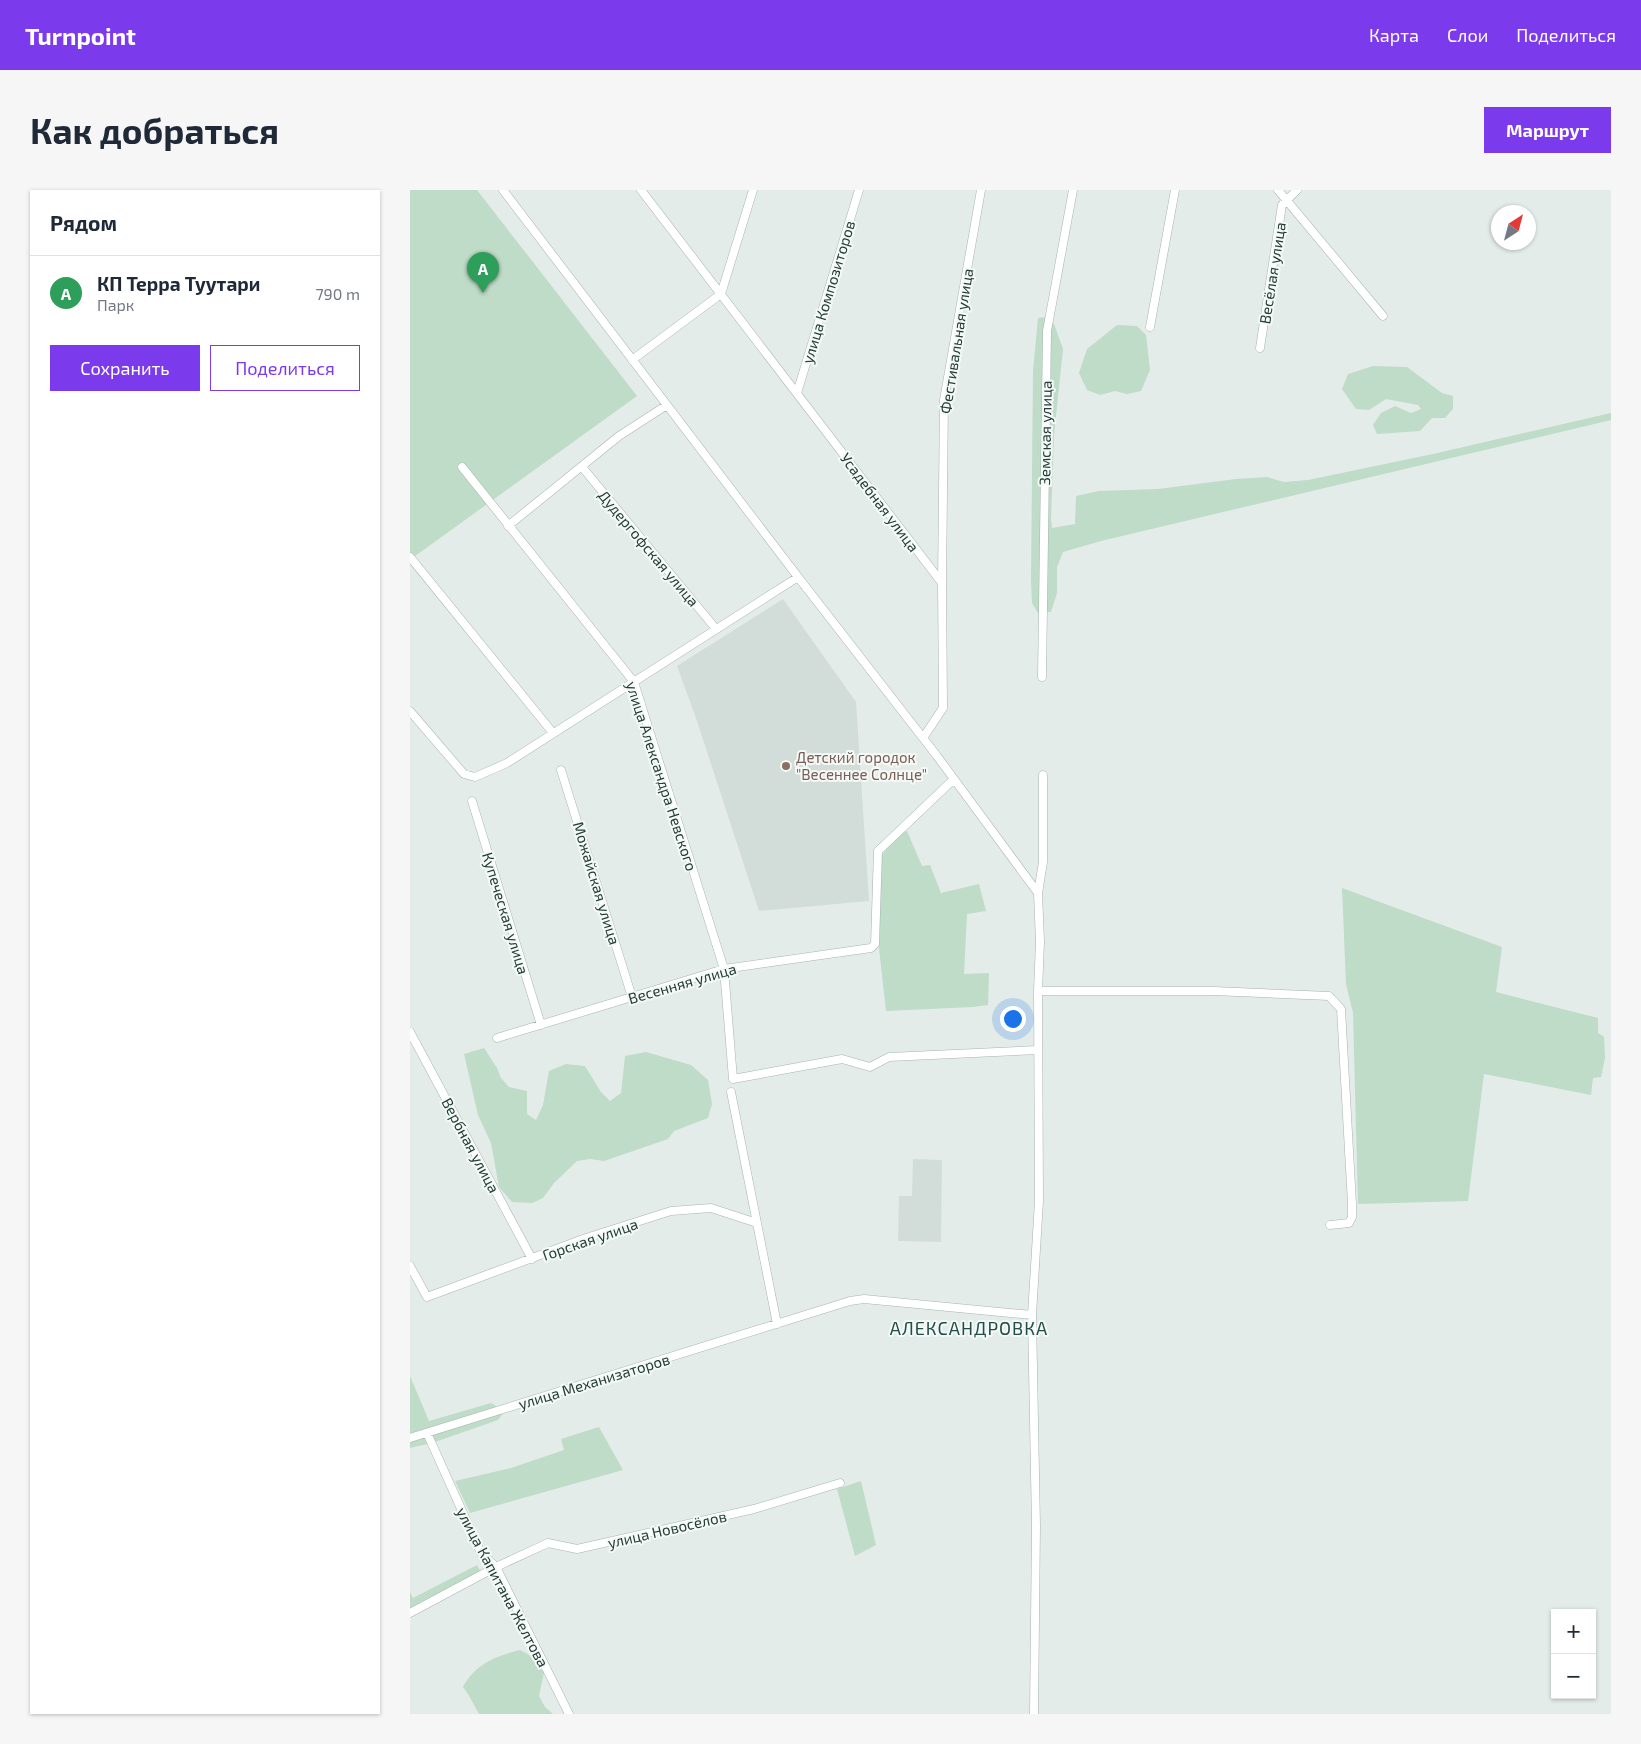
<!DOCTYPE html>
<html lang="ru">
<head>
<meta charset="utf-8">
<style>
  :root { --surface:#fff; --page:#f6f6f7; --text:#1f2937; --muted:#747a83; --line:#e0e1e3; --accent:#7c3aed }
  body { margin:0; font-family:"Exo 2",sans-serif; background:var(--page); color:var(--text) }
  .controls { position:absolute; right:15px; bottom:15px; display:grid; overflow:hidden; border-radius:0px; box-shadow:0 1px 4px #0004 }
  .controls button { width:45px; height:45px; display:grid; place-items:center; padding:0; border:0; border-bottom:1px solid var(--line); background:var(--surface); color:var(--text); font:25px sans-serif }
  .compass { position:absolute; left:1081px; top:15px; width:45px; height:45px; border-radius:50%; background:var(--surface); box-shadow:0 1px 4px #0004; rotate:36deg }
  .you { position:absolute; left:602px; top:828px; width:18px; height:18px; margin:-12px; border:4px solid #fff; border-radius:50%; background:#1a73e8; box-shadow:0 0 0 8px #1a73e833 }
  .badge { display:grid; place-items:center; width:32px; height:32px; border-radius:50%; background:var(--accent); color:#fff; font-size:16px; font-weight:700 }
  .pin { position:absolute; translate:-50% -41px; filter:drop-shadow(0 1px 2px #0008) }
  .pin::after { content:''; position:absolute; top:26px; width:18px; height:15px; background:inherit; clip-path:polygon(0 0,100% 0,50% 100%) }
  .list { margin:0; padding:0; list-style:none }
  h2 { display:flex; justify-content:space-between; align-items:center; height:65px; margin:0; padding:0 20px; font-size:21px }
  h2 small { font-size:16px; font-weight:400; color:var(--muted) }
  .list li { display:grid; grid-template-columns:32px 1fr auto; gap:15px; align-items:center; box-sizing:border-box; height:75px; padding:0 20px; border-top:1px solid var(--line) }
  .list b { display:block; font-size:19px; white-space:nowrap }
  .list p { margin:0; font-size:16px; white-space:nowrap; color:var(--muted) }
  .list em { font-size:16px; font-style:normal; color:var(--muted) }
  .actions { display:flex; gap:10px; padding:15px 20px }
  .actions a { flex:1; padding:11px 0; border:1px solid var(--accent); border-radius:0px; text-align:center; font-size:18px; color:var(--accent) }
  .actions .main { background:var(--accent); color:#fff }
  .map { position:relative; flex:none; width:1201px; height:1524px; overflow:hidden; border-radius:0px }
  header { display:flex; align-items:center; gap:30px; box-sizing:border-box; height:70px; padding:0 25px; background:var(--accent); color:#fff }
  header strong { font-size:24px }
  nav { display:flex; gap:28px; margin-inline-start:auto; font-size:18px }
  .intro { display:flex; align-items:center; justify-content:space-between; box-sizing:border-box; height:120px; padding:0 30px }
  h1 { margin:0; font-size:35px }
  .button { padding:12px 22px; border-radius:0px; background:var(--accent); color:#fff; font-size:18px; font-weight:700 }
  main { display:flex; gap:30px; padding:0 30px }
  aside { flex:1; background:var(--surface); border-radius:0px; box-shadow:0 1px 4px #0004 }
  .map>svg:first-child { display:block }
</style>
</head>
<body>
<header>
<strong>Turnpoint</strong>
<nav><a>Карта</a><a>Слои</a><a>Поделиться</a></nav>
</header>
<div class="intro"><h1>Как добраться</h1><a class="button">Маршрут</a></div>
<main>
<aside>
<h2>Рядом<small></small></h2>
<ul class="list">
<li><span class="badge" style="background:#2e9e5b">A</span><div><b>КП Терра Туутари</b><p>Парк</p></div><em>790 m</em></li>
</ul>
<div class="actions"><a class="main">Сохранить</a><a>Поделиться</a></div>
</aside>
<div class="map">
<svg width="1201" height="1524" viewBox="0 0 1201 1524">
  <rect width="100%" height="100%" fill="#e4ece9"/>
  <path fill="#d2dcd8" d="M373 409 446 512 459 711 349 721 286 528 267 476Z
    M503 969 532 970 531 1052 488 1051 489 1006H502Z"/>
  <path fill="#bedcc7" d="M0 0H67L227 206 1 369 0 363Z
    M638 127 644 134 653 159 644 245 641 329 642 338 665 334 666 306 689 301 748 299 826 289 857 287 874 292 898 290 1023 264 1201 223V230L691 351 653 362 647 377V403L641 422 628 423 622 413 621 391 623 181 628 128Z
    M707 135 727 136 736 145 740 180 731 201 717 204 705 201 690 205 677 200 669 183 677 159Z
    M963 176 997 177 1032 203 1043 206V219L1035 228H1022L1010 241 967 244 963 235 971 223 985 216 1001 223 1011 219 1008 215 976 209 959 220 946 219 932 199 938 184Z
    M497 641 512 676 520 675 531 703 569 694 576 721 557 724 554 784 579 783 578 815 563 817 476 821 469 758 471 666 488 645Z
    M932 698 1092 757 1086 802 1188 828V843L1194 847 1195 868 1191 887 1183 888 1181 905 1074 884 1058 1011 948 1014 943 823 936 794Z
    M74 858 87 878 91 888 99 897 117 901V924L126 930 133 915 139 881 156 874 175 876 191 902 200 911 211 903 215 866 236 862 281 875 298 890 302 914 298 928 264 941 258 949 194 971 180 969 167 971 144 993 133 1008 122 1013 102 1012 89 997 81 953 68 925 54 864Z
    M0 1186 19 1231 81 1213 86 1216 92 1225 88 1230 22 1253 0 1258Z
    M189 1237 213 1280 60 1323 45 1291 101 1278 154 1260 151 1249Z
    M451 1291 466 1355 445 1366 427 1299Z
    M67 1375 74 1388 23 1415 0 1421V1402L3 1408Z
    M110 1460 121 1466 134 1483 129 1506 135 1517 143 1524H69L58 1504 53 1497C65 1474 86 1466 110 1460Z"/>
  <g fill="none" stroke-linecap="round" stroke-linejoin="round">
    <g stroke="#a7b4b0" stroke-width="9">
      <path id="minor" d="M93 0 388 387 527 566 628 703 630 752 628 801 629 1011 622 1125 626 1336 624 1524
        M231 0 532 393 533 518 513 548
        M868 0 973 126
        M311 104 343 0
        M740 137 765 0
        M850 158 872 15 887 0
        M222 170 311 104
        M387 203 449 0
        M52 277 224 492 314 779 323 889 432 869 460 877 479 867 628 860
        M172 277 306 439
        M98 336 209 246 257 215
        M0 367 143 543
        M532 393 534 210 571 0
        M632 487 637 141 663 0
        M0 521 54 584 65 587 97 573 388 387
        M151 580 222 807
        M62 611 131 835
        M628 703 633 672V585
        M628 801H804L919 806 931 819 942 1014V1027L939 1033 920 1035
        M0 842 122 1069
        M87 848 314 779 461 758 465 754 468 661 544 589
        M321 902 367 1134
        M0 1076 17 1107 176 1048 261 1021 301 1018 347 1033
        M17 1243 71 1363 86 1377 159 1524
        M0 1248 440 1111 454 1109 622 1125
        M0 1423 86 1377 138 1353 167 1359 344 1319 430 1293"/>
    </g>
    <use href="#minor" stroke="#fff" stroke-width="8"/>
  </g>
  <circle fill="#8d6e63" stroke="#f4f9f7" stroke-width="2" cx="376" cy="576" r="5"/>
  <g text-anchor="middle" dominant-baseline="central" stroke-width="4" stroke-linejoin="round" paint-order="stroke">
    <g font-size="15" fill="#243d37" stroke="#f4f9f7">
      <text transform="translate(862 83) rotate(-81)">Весёлая улица</text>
      <text transform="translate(418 102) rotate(-73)">улица Композиторов</text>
      <text transform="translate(546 151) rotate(-81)">Фестивальная улица</text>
      <text transform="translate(635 243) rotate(-89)">Земская улица</text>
      <text transform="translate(470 312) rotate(53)">Усадебная улица</text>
      <text transform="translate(239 358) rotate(50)">Дудергофская улица</text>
      <text transform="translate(252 586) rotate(72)">улица Александра Невского</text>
      <text transform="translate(187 693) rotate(73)">Можайская улица</text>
      <text transform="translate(96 723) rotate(73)">Купеческая улица</text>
      <text transform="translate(272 793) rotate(-16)">Весенняя улица</text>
      <text transform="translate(61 955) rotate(62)">Вербная улица</text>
      <text transform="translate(180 1049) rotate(-19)">Горская улица</text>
      <text transform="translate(184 1191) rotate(-17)">улица Механизаторов</text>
      <text transform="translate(257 1339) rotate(-13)">улица Новосёлов</text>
      <text transform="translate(93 1397) rotate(62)">улица Капитана Желтова</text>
    </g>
    <g font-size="15" fill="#785e54" stroke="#f4f9f7" text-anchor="start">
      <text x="386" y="567">Детский городок<tspan x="386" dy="17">"Весеннее Солнце"</tspan></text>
    </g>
    <g font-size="18" letter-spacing="1" fill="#214e45" stroke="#f4f9f7">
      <text x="559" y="1138">АЛЕКСАНДРОВКА</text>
    </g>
  </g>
</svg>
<div class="controls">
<button>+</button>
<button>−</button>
</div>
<svg class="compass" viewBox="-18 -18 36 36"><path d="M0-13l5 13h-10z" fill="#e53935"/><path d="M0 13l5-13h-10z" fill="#747a83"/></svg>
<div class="you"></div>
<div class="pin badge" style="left:73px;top:103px;background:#2e9e5b">A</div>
</div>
</main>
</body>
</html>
